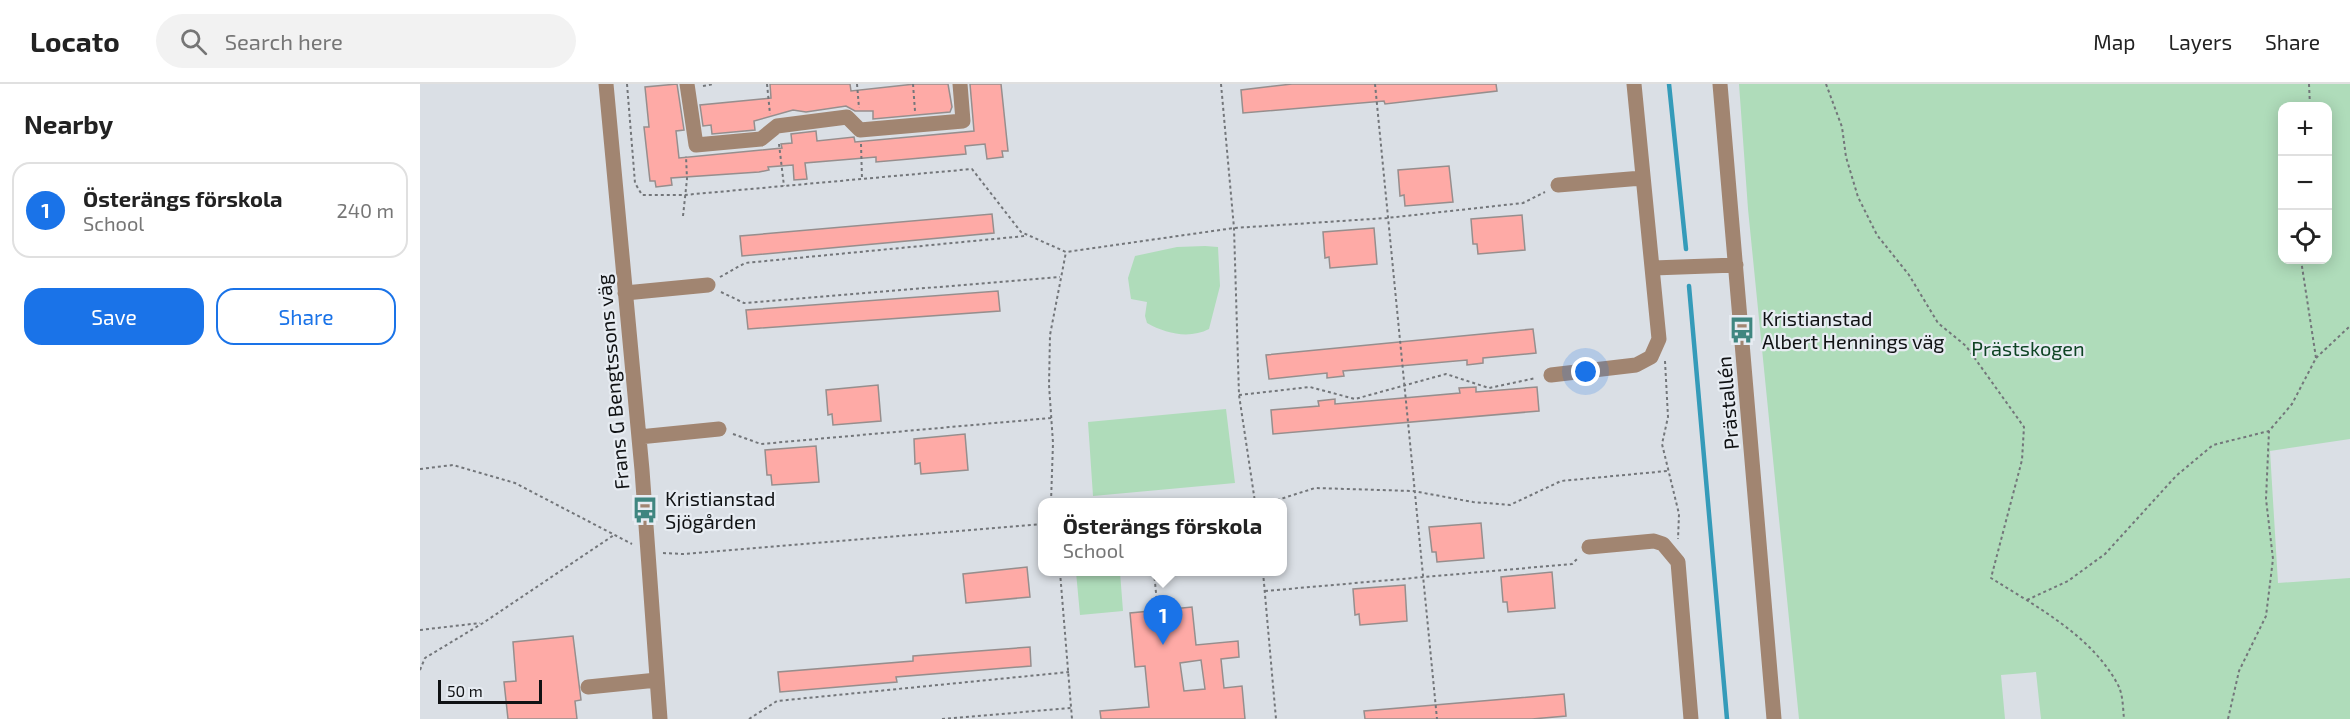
<!DOCTYPE html>
<html lang="en">
<head>
<meta charset="utf-8">
<style>
  :root { --surface:#fff; --page:#f2f2f2; --text:#222; --muted:#767676; --line:#e0e0e0; --accent:#1a73e8 }
  body { margin:0; font-family:"Exo 2",sans-serif; background:var(--page); color:var(--text) }
  .controls { position:absolute; right:18px; top:18px; display:grid; overflow:hidden; border-radius:12px; box-shadow:0 3px 15px #0003 }
  .controls button { width:54px; height:54px; display:grid; place-items:center; padding:0; border:0; border-bottom:2px solid var(--line); background:var(--surface); color:var(--text); font:30px sans-serif }
  .scale { position:absolute; left:18px; bottom:15px; width:104px; box-sizing:border-box; padding-left:6px; border:3px solid #101214; border-top:0; font-size:16px; line-height:21px; white-space:nowrap; color:#101214; -webkit-text-stroke:4px #e7ecf2; paint-order:stroke }
  .you { position:absolute; left:1166px; top:288px; width:21px; height:21px; margin:-15px; border:4px solid #fff; border-radius:50%; background:#1a73e8; box-shadow:0 0 0 9px #1a73e833 }
  .badge { display:grid; place-items:center; width:39px; height:39px; border-radius:50%; background:var(--accent); color:#fff; font-size:20px; font-weight:700 }
  .pin { position:absolute; translate:-50% -50px; filter:drop-shadow(0 2px 3px #0008) }
  .pin::after { content:''; position:absolute; top:32px; width:21px; height:18px; background:inherit; clip-path:polygon(0 0,100% 0,50% 100%) }
  .popup { position:absolute; left:618px; top:414px; width:249px; height:78px; box-sizing:border-box; display:grid; place-content:center; border-radius:12px; background:var(--surface); filter:drop-shadow(0 2px 4px #0005); font-size:20px; white-space:nowrap; color:var(--muted) }
  .popup b { font-size:22px; color:var(--text) }
  .popup::after { content:''; position:absolute; left:50%; top:100%; margin-left:-12px; border:12px solid transparent; border-top-color:var(--surface) }
  .list { margin:0; padding:0; list-style:none }
  h2 { display:flex; justify-content:space-between; align-items:center; height:78px; margin:0; padding:0 24px; font-size:26px }
  h2 small { font-size:20px; font-weight:400; color:var(--muted) }
  .list li { display:grid; grid-template-columns:39px 1fr auto; gap:18px; align-items:center; box-sizing:border-box; height:96px; margin:0 12px 12px; padding:0 12px; border:2px solid var(--line); border-radius:18px }
  .list b { display:block; font-size:22px; white-space:nowrap }
  .list p { margin:0; font-size:20px; white-space:nowrap; color:var(--muted) }
  .list em { font-size:20px; font-style:normal; color:var(--muted) }
  .actions { display:flex; gap:12px; padding:18px 24px }
  .actions a { flex:1; padding:14px 0; border:2px solid var(--accent); border-radius:18px; text-align:center; font-size:21px; color:var(--accent) }
  .actions .main { background:var(--accent); color:#fff }
  .icon { flex:none; width:33px; height:33px; fill:none; stroke:currentColor; stroke-width:2; stroke-linecap:round; stroke-linejoin:round }
  .map { position:relative; flex:none; width:1930px; height:635px; overflow:hidden }
  header { display:flex; align-items:center; gap:36px; box-sizing:border-box; height:84px; padding:0 30px; background:var(--surface); border-bottom:2px solid var(--line) }
  header strong { font-size:28px }
  nav { display:flex; gap:33px; margin-inline-start:auto; font-size:21px }
  .search { width:420px; height:54px; background:var(--page); display:flex; align-items:center; gap:15px; box-sizing:border-box; padding:0 21px; border-radius:33px; color:var(--muted); font-size:22px }
  main { display:flex }
  aside { flex:1; background:var(--surface) }
  .map>svg:first-child { display:block }
</style>
</head>
<body>
<header>
<strong>Locato</strong>
<div class="search"><svg class="icon" aria-label="search" viewBox="0 0 24 24"><circle cx="10" cy="10" r="6"/><path d="M15 15l6 6"/></svg>Search here</div>
<nav><a>Map</a><a>Layers</a><a>Share</a></nav>
</header>
<main>
<aside>
<h2>Nearby<small></small></h2>
<ul class="list">
<li><span class="badge">1</span><div><b>Österängs förskola</b><p>School</p></div><em>240 m</em></li>
</ul>
<div class="actions"><a class="main">Save</a><a>Share</a></div>
</aside>
<div class="map">
<svg width="1930" height="635" viewBox="0 0 1930 635">
  <rect width="100%" height="100%" fill="#dadfe5"/>
  <path fill="#afdcba" fill-rule="evenodd" d="M1319 0H1930V355L1850 367 1858 499 1930 494V635H1621L1616 588 1581 591 1585 635H1379L1328 125ZM1862 22H1908V176H1862Z
    M785 162 798 163 800 202 789 245C770 255 746 250 727 239L725 232 727 218 711 215 708 194 715 172 757 163Z
    M806 325 815 399 673 412 668 338Z
    M656 488H700L703 527 660 531Z"/>
  <g fill="none" stroke-linecap="round" stroke-linejoin="round">
    <path stroke="#359bb9" stroke-width="4.5" d="M1249 0 1266 165
      M1269 202 1307 635"/>
  </g>
  <path fill="#feaaa6" stroke="#968e8d" stroke-width="1.5" fill-rule="evenodd" d="M257 0 264 46 256 47 259 74 362 64 361 60 372 59 371 50 396 47 397 57 434 53 435 58 554 47 550 0H581L588 67H582L583 73 567 75 565 60 545 62 546 70 456 78V73L385 79 387 95 374 96 373 81 348 83 349 86 339 88 251 94 252 101 236 103 235 97H230L224 43H229L225 3Z
    M350 0H430L431 7 495 0H528L532 23 530 28 453 35V27H435L426 22 386 28 373 26 334 37 335 46 292 50 291 41 283 42 280 21 351 14Z
    M872 0H1076L1077 7 965 20 964 17 823 29 821 6Z
    M1029 82 1033 118 985 122 984 111 980 112 978 86Z
    M572 130 574 149 322 172 320 152Z
    M1102 131 1105 166 1058 170 1057 160H1053L1051 135Z
    M954 144 957 180 910 184 909 173 905 174 903 148Z
    M578 207 580 227 328 245 326 226Z
    M1113 245 1116 269 1063 274V279L1047 281V276L923 287 924 292 907 294V289L849 295 846 271Z
    M458 301 461 337 413 341 412 330 408 331 406 306Z
    M1056 303V308L1117 303 1119 327 853 350 851 326 899 322 898 317 915 315V320L1040 309 1039 304Z
    M545 350 548 386 501 390 500 379 495 380 494 355Z
    M396 362 399 398 352 401 351 391H347L345 366Z
    M1061 439 1064 474 1017 478 1016 468H1012L1009 443Z
    M607 483 610 513 546 519 543 490Z
    M1132 488 1135 524 1088 528 1087 518H1083L1081 493Z
    M985 501 987 537 940 541 939 530 935 531 933 505Z
    M772 523 776 561 818 557 819 573 801 575 804 604 822 602 825 635H681L680 627 729 623 725 582 715 583 710 529ZM781 576 785 605 764 607 760 579Z
    M153 552 161 616 155 617 157 635H88L84 598 96 597 93 558Z
    M610 563 611 582 476 593 477 598 360 608 358 588 493 577V572Z
    M1144 610 1146 632 1112 635H945L944 627Z"/>
  <g fill="none" stroke-linecap="round" stroke-linejoin="round">
    <path stroke="#73767a" stroke-width="2" stroke-dasharray="3 3" stroke-linecap="butt" d="M207 0 215 99 222 111H264L552 85 601 148 646 168 814 144 967 134 1103 119 1125 108
      M347 0 350 30
      M437 0 439 24
      M493 0 495 27
      M801 0 814 144 819 311 835 418
      M955 0 1017 635
      M1406 0 1422 43 1426 73 1438 113 1457 151 1489 191 1518 239 1546 262 1604 343 1602 376 1571 494C1617 523 1674 553 1699 603 1703 612 1703 625 1704 635
      M1889 0 1890 22
      M283 2 294 0
      M359 60 364 102
      M441 60 442 95
      M263 132 267 95 266 72
      M300 193 325 179 605 152
      M301 208 324 219 640 193
      M1896 274 1930 242
      M1245 277 1248 333 1242 360 1259 430 1258 455
      M819 311 890 303 935 315 1026 290 1069 304 1116 294
      M313 350 341 360 631 334
      M0 385 33 381 95 399 212 460
      M631 418 633 359 629 301 630 251 646 168
      M851 418 895 404 993 407 1053 418 1090 421 1141 397 1247 387
      M243 469 263 470 623 440
      M640 488 652 635
      M734 488 737 519
      M843 488 856 635
      M845 507 1152 480 1159 473
      M1607 516 1648 497 1685 470 1756 392 1793 361 1849 347
      M0 546 60 539
      M0 586 5 574 63 539 194 451
      M329 635 357 617 649 588
      M522 635 651 624
      M1808 635 1819 587 1846 532 1853 475 1846 415 1849 347 1872 320 1896 274 1881 176"/>
    <path stroke="#a18571" stroke-width="15" d="M186 0 222 386 240 635
      M267 0 276 61 341 55 357 42 427 33 440 46 543 37 540 0
      M1300 0 1354 635
      M1138 101 1222 94
      M1233 184 1316 181
      M205 209 288 201
      M1131 291 1216 281 1231 273 1239 255 1214 0
      M219 353 299 345
      M1169 463 1234 457 1243 460 1258 478 1271 635
      M168 603 237 596"/>
  </g>
  <defs>
    <g id="bus-bare" transform="scale(2.07)"><path d="M-5-6H5V4H4V6H2V4H-2V6H-4V4H-5ZM-3.5-4V0h7V-4ZM-3.5 1.2v1.5H-2V1.2ZM2 1.2v1.5H3.5V1.2Z" fill="#3f8680" stroke="#e7ecf2" stroke-width="2.5" paint-order="stroke"/></g>
  </defs>
  <g fill-rule="evenodd">
    <use href="#bus-bare" x="1322" y="246"/>
    <use href="#bus-bare" x="225" y="426"/>
  </g>
  <g text-anchor="middle" dominant-baseline="central" stroke-width="4.5" stroke-linejoin="round" paint-order="stroke">
    <g font-size="20" fill="#101214" stroke="#e7ecf2" text-anchor="start">
      <text x="1342" y="234">Kristianstad<tspan x="1342" dy="23">Albert Hennings väg</tspan></text>
      <text x="245" y="414">Kristianstad<tspan x="245" dy="23">Sjögården</tspan></text>
    </g>
    <g font-size="20" fill="#0e4424" stroke="#e7ecf2">
      <text x="1608" y="264">Prästskogen</text>
    </g>
    <g font-size="20" fill="#101214" stroke="#e7ecf2">
      <text transform="translate(192 298) rotate(-95)">Frans G Bengtssons väg</text>
      <text transform="translate(1307 319) rotate(-95)">Prästallén</text>
    </g>
  </g>
</svg>
<div class="controls">
<button>+</button>
<button>−</button>
<button><svg class="icon" aria-label="locate" viewBox="0 0 24 24"><circle cx="12" cy="12" r="6"/><path d="M12 2v4M12 18v4M2 12h4M18 12h4"/></svg></button>
</div>
<div class="scale">50 m</div>
<div class="you"></div>
<div class="pin badge" style="left:743px;top:561px">1</div>
<div class="popup"><b>Österängs förskola</b>School</div>
</div>
</main>
</body>
</html>
